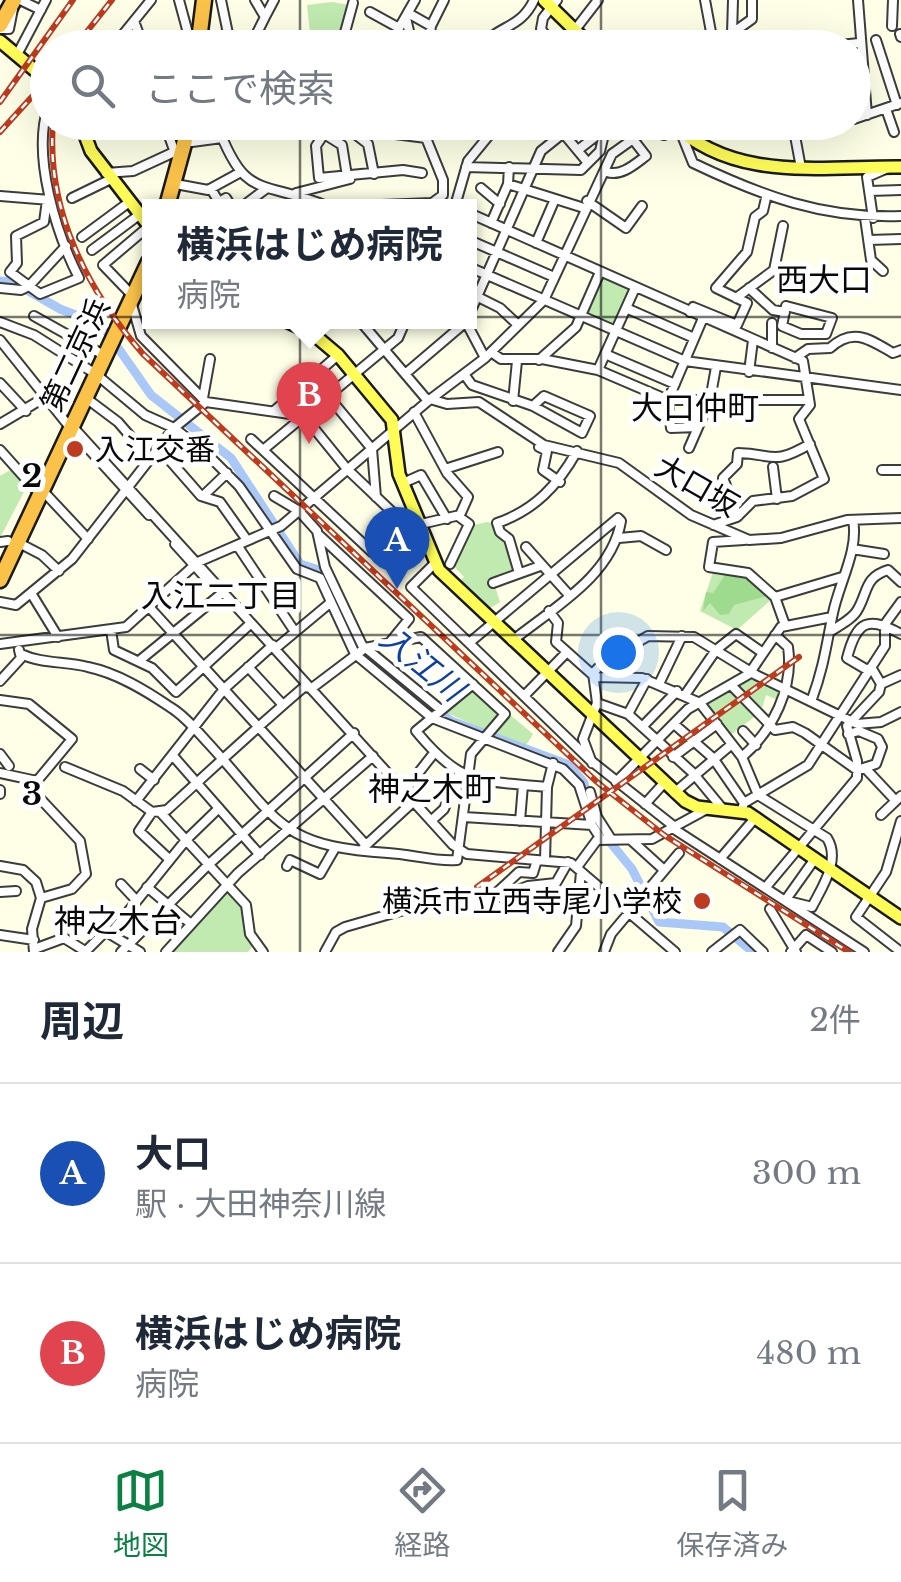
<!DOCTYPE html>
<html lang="ja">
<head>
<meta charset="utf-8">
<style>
  :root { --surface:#fff; --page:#f2f2f3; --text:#1f2937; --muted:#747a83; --line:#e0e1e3; --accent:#0b8043 }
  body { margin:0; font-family:"Libre Baskerville","Noto Sans JP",serif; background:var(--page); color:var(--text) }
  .you { position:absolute; left:618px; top:652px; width:35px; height:35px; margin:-25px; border:8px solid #fff; border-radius:50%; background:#1a73e8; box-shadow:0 0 0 15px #1a73e833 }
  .badge { display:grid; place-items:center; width:65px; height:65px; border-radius:50%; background:var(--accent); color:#fff; font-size:32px; font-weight:700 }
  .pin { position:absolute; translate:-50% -82px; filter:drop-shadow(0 2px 5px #0008) }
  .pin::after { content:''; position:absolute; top:52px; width:35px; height:30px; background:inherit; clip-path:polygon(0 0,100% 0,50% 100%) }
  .popup { position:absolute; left:142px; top:199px; width:335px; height:130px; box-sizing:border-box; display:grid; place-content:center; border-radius:0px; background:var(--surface); filter:drop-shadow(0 2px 8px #0005); font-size:32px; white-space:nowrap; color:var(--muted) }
  .popup b { font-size:38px; color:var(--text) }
  .popup::after { content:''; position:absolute; left:50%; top:100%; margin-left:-20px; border:20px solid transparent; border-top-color:var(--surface) }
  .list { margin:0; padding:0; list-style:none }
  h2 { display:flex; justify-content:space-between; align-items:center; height:130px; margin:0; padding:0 40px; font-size:42px }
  h2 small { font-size:32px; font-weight:400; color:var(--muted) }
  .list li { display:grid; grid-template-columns:65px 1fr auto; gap:30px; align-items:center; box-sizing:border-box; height:180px; padding:0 40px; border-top:2px solid var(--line) }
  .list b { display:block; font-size:38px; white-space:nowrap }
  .list p { margin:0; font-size:32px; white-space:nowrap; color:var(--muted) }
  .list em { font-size:32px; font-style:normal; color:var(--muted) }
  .icon { flex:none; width:55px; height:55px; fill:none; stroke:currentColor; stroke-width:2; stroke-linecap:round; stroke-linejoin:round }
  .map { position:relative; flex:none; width:901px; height:952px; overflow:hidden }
  .search { position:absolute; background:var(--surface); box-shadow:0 10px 40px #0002; left:30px; right:30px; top:30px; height:110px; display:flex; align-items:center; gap:25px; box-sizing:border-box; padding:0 35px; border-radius:55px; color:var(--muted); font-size:38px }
  .sheet { height:490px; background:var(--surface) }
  nav { display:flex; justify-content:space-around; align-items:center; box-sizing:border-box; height:140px; border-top:2px solid var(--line); background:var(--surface); font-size:28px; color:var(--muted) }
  nav a { display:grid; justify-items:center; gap:5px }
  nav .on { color:var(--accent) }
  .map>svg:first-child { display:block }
</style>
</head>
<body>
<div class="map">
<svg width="901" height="952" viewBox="0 0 901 952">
  <rect width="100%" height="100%" fill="#feffe6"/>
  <path fill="#c0eaaf" d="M332 2 349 5 342 39H330L326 47 311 43 307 5Z
    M601 275 630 288 614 326 584 314Z
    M12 469 27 486 0 538V476Z
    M487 522 495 523 509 540 508 553 516 571 493 580 500 602 487 610 459 582 464 577 452 564 470 526Z
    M713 572 748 575 773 598 737 630 700 611Z
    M753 675 783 689 778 700 766 695 761 712 729 736 704 705Z
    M473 688 501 713 487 731 445 712Z
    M509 714 533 734 525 747 491 734Z
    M227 892 241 905 252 947 248 952H170Z"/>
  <path fill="#9fdb8e" d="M727 572 748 575 767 596 734 605 729 614 720 615 710 603 703 611 706 592 713 593Z"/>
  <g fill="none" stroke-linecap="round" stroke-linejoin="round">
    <path stroke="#a9c8f8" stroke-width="9" d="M0 281 13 282 60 309 102 325 151 395 231 458 300 564 322 571 348 629 370 659 451 721 569 765 584 783 589 805
      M605 836 632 869 659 922 723 927 753 952"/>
    <g stroke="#3c3c3c" stroke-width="12">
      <path id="minor" d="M20 0 41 10
        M179 0 192 48
        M221 0 231 48
        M255 0 265 17 257 33
        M705 0 714 48
        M858 0 867 115
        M370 12 399 28 415 0
        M408 13 431 26
        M265 17 274 0
        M406 18 413 48
        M134 21 144 48
        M892 26 893 0
        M0 29H9L13 9
        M732 34 733 0
        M900 34 901 37
        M344 36 353 3
        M712 40 724 39 752 19V0
        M876 40 897 105
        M112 48 151 0
        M428 48 431 26 444 0
        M481 48C498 24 520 30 534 0
        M555 48 541 29 543 18 557 0
        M561 48 598 0
        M811 48 859 43
        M18 53 46 0
        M886 109 894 132
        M854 119 901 103
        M164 122 174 150
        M216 122C245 201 258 179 327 206
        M315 122 313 127 342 145 347 176
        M554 122 588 163
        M722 122 750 129 840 122
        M793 125 801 168
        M346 127 368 144 374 174
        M681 133 693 163C762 196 823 219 901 216
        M324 134 316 146 319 178 403 170 422 173
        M395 134 426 138
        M192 142 222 138
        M578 150 605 129
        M466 167 581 170 600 151 607 122
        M607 172C621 177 635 164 646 156L632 138
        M106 173 133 171 185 147
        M508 184 584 208
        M181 185 208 190 239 173
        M481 188 500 204
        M211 189 219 202 226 198 231 206
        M870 191 901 190
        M296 193 350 179
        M0 196 50 200
        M72 198 111 179
        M47 200 44 222 16 236 17 263 10 272 40 294 79 278C56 233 32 156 48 107
        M587 201 626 228 642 206
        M243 206 267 188
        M356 206 432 203 443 195V180L426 138 433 122
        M455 206 468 161 500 122
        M469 213 803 361 810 405 799 419 824 479 792 496 753 501 737 517 713 525
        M865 218 871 260 883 271
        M873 218 867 177 888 168
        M491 223 508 184 509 167
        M82 237 128 203
        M469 240 554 277
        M869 240 901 239
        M536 243 555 199
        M92 250 139 215
        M469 267 685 361 901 390
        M0 288 21 290 29 286 66 246
        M749 288 773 310 785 312
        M129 292 103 265 149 226
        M478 297 500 308 518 325
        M736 298 774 270 783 226
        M131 301 141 336 206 402
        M786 306 832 318 826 334H801L782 326Z
        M626 308 694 338
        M690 312 693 307 737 325 747 303 716 288 747 252 755 217 763 211 766 198
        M469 315 541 151 576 123
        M34 316 100 353
        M0 322 34 335 91 371
        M361 322 428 401
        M466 322 485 358
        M772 323V348
        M0 340 76 435 149 515
        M491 352 501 359H542L598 370 668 400H809
        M605 354 675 384
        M795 358 808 349 830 348C853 327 869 339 893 353L901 350
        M539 360 576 327 600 272
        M598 370 635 288
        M749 372 753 340
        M405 374 466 322
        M464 374 472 385 533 406 582 433 590 416 544 396 533 406
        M97 375 145 415 174 428 206 453 239 486 297 569 320 578 355 654 432 718 563 769 579 785 592 825
        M0 383 26 411
        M328 396 372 449 376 497
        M86 398 118 422 150 459
        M203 398 210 359
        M430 399 447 404 479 402 544 445 619 463 691 515 749 540 781 538 847 520 901 518
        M513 401 517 361
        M274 411 338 355
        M0 424 47 396
        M72 426 453 845 467 854 571 863 675 952
        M698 427 671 428 668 400 703 318
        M251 439 372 552 401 521
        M539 447 547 451 543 470 560 482
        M159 448 201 496 220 502 247 540
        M689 448 710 400 716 367
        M0 450 34 488
        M263 450 398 338 405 322
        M773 467 777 499
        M445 469 498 452
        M882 470H901
        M403 483 421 475 447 519
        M43 491 88 539
        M203 496 227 473
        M274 496 299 511 317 531 325 567 362 645 441 710
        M738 516 723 478 737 464 738 453C775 454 772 466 810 444
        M320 536 409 619 391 641
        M619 538 641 536 666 550
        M744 540 713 542 709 567 748 573 775 597 842 577
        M0 542 8 541
        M17 542 42 555 59 571
        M175 544 213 586
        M237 545 295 632
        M526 547 569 595
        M852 549 884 554
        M435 563 411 587 590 760 676 828
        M450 564 469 524 458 516
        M519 573 509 539 500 532 497 523C535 510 558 485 577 451
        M493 583 540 566
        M31 593 58 637
        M775 597 785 625
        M0 602 16 605 72 559 174 428 206 402 304 416 347 469 408 527 460 515 468 497 447 473 414 412
        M150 608 365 844
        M549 611 558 623 556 642 594 676
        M111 630 114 650 152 668 176 692 249 625
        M831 631C840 625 853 619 858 609 868 591 865 577 888 570L901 582
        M469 643 618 518 621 521C612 576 553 608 512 641
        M0 644 126 627 198 562 281 526 428 401 485 358 544 300 612 154 647 129 664 135 692 122
        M276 648 330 603
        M21 654C42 664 66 661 88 667 117 673 145 690 170 707 185 716 197 731 209 744 279 820 277 846 388 853 411 854 435 862 457 860L471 754 505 714 421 637 365 648 312 688 304 687C257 727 212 769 167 810L152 812 123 791 65 767
        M139 661 221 594
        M248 667 283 705
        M869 671 847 658C857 620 868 616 901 634
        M594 677 642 678 700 703 742 757 758 795 827 838C841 860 822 887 812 907L784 900
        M0 681 21 658 19 650
        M473 684 416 731C462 787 479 780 547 787
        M659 684 682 636
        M881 684 901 675
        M731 685 775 730 793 727 805 733 857 770 876 764 882 747 878 739 859 731 848 734
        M685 695 716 650 736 634 763 653
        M524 696 567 652
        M812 699C824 666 826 646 833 613 839 583 859 550 853 520
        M0 700 29 704 72 739 37 781 34 792 80 841 86 874 72 889 41 898
        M597 703 628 714 693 773 722 808
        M628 714 647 679
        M674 724 713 758 744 803
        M642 727 677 691
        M743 731 756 745
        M0 754 9 766
        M174 757 260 855
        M673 757 717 724
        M742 757C773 730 794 688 788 647L775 635
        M592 763 583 739 597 703 593 673 605 661 648 636 694 637 756 675 857 724 881 722 901 712
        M865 768 895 800
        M140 769 154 780
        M0 773 37 781
        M616 782 688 709 749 674 781 627 832 617
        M0 790V794
        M405 790 434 753
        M590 792 597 817 611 839
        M674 793 732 744
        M136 801 224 689 273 645
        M645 804 664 783
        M742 809 744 803 808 765 885 646V624L901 602
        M152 812 139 831 169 859
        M161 813 246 905 250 934 263 952
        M881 815 901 796
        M464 817 592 825 601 839
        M431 821 444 809 459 773
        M520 821 523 785
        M901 821 886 872 856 917 901 952
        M674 829 864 952
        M631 840 664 870
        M364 847 414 801
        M720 859 756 817
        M545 860 547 787 553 763
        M0 866 23 870 36 882 41 898 32 929 34 952
        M287 866 290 860 320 874 335 848
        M577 867 597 840 652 839 707 809
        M121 884 136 900
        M147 887 191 924
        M766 887 857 778V761L847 726 879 692 881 684 871 667
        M0 892 16 891
        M500 897 528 886 556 883 568 862
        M787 898 814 860
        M451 905 487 903
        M770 909 796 952
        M0 935 34 940
        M37 948 64 938 85 951
        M85 952 106 931 110 934
        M121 952 208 865 354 733
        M140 952 110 934 186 840 219 808
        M166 952 238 873 373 756
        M325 952 336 932 345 927 404 910 492 897 519 872 533 873 537 860
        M558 952 576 926 581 872
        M604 952 611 934 679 853
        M712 952 740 930 763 952
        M791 952 806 935 832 952"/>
    </g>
    <g stroke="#1a1a1a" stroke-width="16">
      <path id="major" d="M544 0 593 48
        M0 41 37 72 46 62
        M80 122 91 151 149 226
        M671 122C734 183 821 166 901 167
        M288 322 312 333 338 355 392 420 399 474 439 570 685 801 697 807 748 813 901 918"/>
    </g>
    <g stroke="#1a1a1a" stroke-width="19">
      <path id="highway" d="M0 25 14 0
        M198 48 204 0
        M167 206 190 122
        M0 580 149 262"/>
    </g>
    <use href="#minor" stroke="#fff" stroke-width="8"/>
    <use href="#major" stroke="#fefc57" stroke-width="11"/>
    <use href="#highway" stroke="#fac249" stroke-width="14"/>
    <g stroke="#bd3b1e" stroke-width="6">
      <path id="rail" d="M74 48 112 0
        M0 102 73 0
        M53 122C46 210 87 290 143 354L597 782 664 835 849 952
        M0 132 48 79
        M477 887 799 657"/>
    </g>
    <use href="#rail" stroke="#fff" stroke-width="2.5" stroke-dasharray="8" stroke-linecap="butt"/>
  </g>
  <path fill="none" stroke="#090909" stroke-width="2.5" stroke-opacity="0.55" d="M300 0V48M601 0V48M300 122V952M601 122V952M0 317H901M0 635H901"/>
  <g fill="#bd3b1e" stroke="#fff" stroke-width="4">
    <circle cx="75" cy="449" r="10"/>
    <circle cx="702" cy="901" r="10"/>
  </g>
  <g text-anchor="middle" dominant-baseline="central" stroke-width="10" stroke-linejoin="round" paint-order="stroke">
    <g font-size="30" fill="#090909" stroke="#fff">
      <text transform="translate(75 355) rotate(-65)">第二京浜</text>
      <text transform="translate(697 486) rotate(30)">大口坂</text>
    </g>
    <g font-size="30" fill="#090909" stroke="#fff" text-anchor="start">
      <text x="95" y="449">入江交番</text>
      <text x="682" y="901" text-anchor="end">横浜市立西寺尾小学校</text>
    </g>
    <g font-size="32" fill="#090909" stroke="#fff">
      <text x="824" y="280">西大口</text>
      <text x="695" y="408">大口仲町</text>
      <text x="221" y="596">入江二丁目</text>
      <text x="432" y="789">神之木町</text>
      <text x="118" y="921">神之木台</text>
    </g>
    <g font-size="32" font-style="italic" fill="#10409e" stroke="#fff">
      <text transform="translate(422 664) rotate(39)">入江川</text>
    </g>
  </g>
  <g font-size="32" text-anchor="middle" font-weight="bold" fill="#090909" stroke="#fff" stroke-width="10" stroke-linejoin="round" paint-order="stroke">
    <text x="32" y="487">2</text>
    <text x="32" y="805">3</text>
  </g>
</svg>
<div class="you"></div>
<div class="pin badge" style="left:397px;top:589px;background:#1a4fb4">A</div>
<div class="pin badge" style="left:309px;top:444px;background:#e0444e">B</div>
<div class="popup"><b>横浜はじめ病院</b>病院</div>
<div class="search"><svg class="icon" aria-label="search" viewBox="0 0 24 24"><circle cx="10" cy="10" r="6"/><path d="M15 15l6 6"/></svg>ここで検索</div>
</div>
<section class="sheet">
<h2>周辺<small>2件</small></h2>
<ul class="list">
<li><span class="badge" style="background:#1a4fb4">A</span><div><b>大口</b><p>駅 · 大田神奈川線</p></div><em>300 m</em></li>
<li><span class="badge" style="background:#e0444e">B</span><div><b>横浜はじめ病院</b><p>病院</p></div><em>480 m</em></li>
</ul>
</section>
<nav>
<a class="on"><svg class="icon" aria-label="map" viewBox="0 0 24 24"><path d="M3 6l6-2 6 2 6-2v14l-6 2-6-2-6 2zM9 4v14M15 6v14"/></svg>地図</a>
<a><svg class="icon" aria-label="directions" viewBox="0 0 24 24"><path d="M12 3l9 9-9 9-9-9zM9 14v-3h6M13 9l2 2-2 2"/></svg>経路</a>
<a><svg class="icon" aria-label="saved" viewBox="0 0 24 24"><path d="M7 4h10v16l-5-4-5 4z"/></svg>保存済み</a>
</nav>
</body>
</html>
